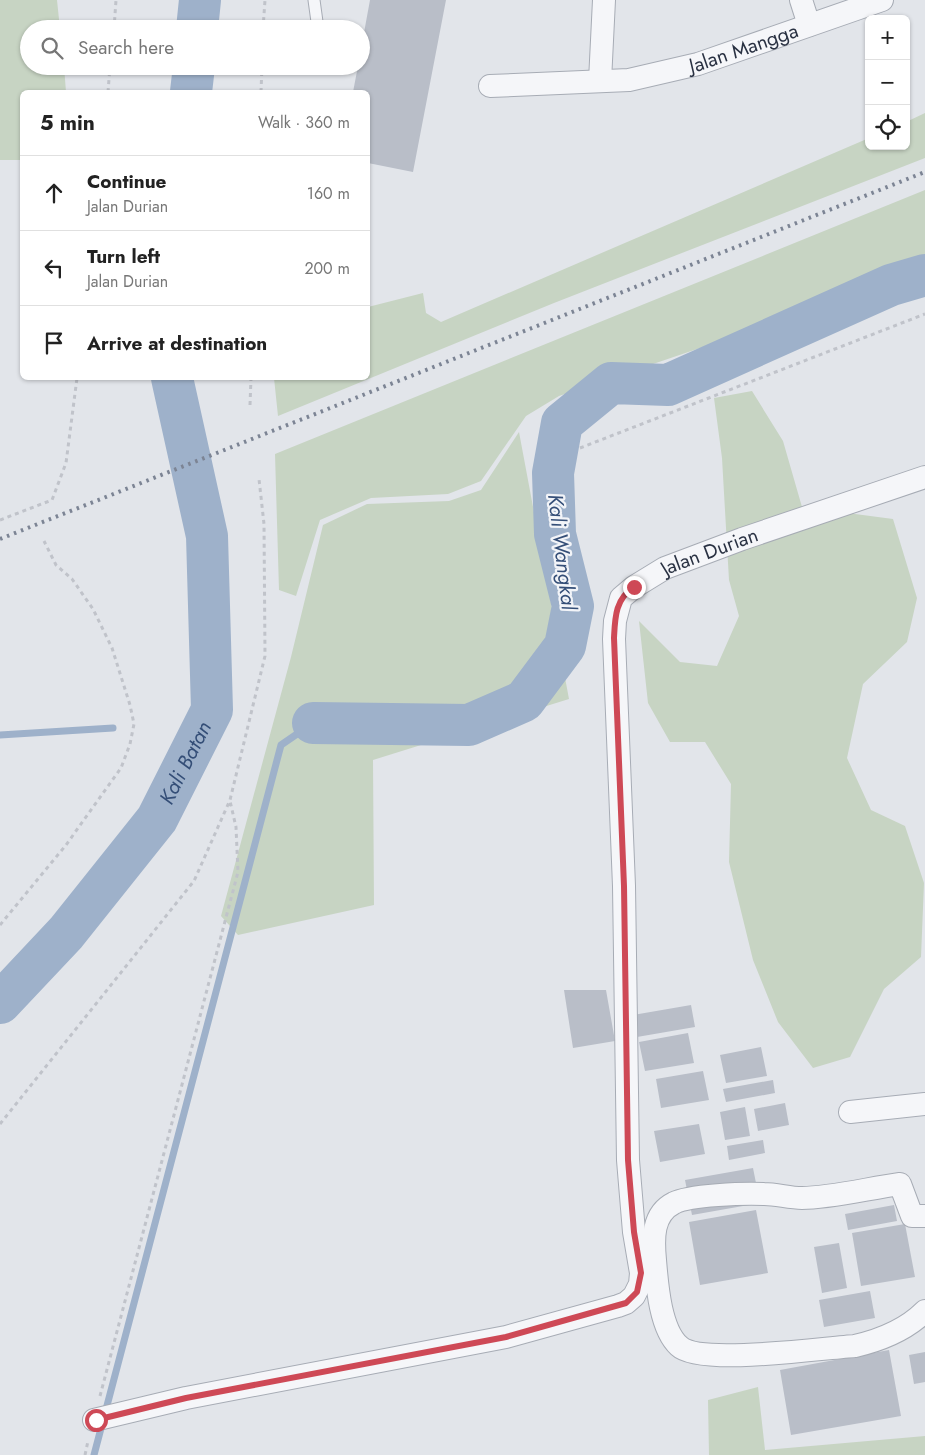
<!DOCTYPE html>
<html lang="en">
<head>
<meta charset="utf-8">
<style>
  :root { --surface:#fff; --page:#f2f2f2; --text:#222; --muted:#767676; --line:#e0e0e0 }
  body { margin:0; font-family:Jost,sans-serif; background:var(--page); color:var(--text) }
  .controls { position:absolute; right:15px; top:15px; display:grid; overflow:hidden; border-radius:8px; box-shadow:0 1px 4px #0004 }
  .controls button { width:45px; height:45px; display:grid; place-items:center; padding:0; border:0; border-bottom:1px solid var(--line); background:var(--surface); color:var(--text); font:25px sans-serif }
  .stop { position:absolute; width:15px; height:15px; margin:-11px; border:4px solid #ce4956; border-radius:50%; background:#fff }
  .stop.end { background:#ce4956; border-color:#fff; box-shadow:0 1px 5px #0008 }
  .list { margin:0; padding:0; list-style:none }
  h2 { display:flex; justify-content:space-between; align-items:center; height:65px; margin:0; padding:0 20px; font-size:21px }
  h2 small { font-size:16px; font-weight:400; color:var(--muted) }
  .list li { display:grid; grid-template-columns:32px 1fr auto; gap:15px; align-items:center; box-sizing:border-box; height:75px; padding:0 20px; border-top:1px solid var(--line) }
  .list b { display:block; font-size:19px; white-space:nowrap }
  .list p { margin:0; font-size:16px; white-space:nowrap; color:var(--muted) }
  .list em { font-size:16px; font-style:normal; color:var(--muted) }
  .icon { flex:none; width:28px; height:28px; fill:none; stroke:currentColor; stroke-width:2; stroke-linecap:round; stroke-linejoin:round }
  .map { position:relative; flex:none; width:925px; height:1455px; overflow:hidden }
  .search { position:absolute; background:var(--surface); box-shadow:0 1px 4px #0004; left:20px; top:20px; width:350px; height:55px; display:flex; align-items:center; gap:12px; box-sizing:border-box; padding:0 18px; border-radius:28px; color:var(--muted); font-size:19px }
  .panel { position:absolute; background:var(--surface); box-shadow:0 1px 4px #0004; left:20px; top:90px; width:350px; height:290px; border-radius:8px }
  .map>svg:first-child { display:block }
</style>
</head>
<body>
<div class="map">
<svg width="925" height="1455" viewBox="0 0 925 1455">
  <rect width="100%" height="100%" fill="#e2e5ea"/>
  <path fill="#c7d4c3" d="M0 0H57L60 29H29V66H64L66 92H22V160H0Z
    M925 113V158L554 303 278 416 274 378H368V307L423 293 426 313 441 322 869 138V146H906V122Z
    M925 190V267L785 319 559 396 526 416 481 481 448 494 371 498 320 520 296 596 279 590 275 454Z
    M752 391 783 441 802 507 893 519 917 598 907 642 863 684 847 758 871 810 905 826 924 883 921 957 884 989 850 1057 813 1068 778 1022 753 960 729 862 731 784 705 742H670L648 703 639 621 680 662 717 666 739 616 729 580 722 458 714 398Z
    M519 432 569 699 373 760 374 905 238 935 221 916 291 657 323 525 367 504 449 501 481 490Z
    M758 1387 765 1450 925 1436V1455H709L708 1400Z"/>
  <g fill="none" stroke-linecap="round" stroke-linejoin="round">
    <path stroke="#9eb1ca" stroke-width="7" d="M0 735 113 728
      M94 1455 281 745 313 723"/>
    <g stroke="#9eb1ca" stroke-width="42">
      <path d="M197 29 200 0"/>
      <path d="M191 92 194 66"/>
      <path d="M313 723 469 725 524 701 565 646 573 606 555 534 553 473 562 423 611 383 668 385 891 285 925 275"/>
      <path id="s1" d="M0 1003 66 933 157 819 212 710 207 536 172 378"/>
    </g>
  </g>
  <path fill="#b9bec8" d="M370 0H446L413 172 368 163V92H353L358 66H361V49Z
    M564 990H606L615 1041 573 1048Z
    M691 1005 695 1027 637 1037 633 1015Z
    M688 1033 694 1063 645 1071 639 1042Z
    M761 1047 767 1076 726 1083 720 1055Z
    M703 1071 709 1100 661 1108 656 1079Z
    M773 1080 775 1093 726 1102 723 1089Z
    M785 1103 789 1125 758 1131 754 1109Z
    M745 1107 750 1136 725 1140 720 1112Z
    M699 1124 705 1154 660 1162 654 1131Z
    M763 1140 765 1153 729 1160 727 1146Z
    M753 1168 760 1203 692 1215 685 1180Z
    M894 1205 897 1221 848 1230 845 1214Z
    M756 1210 768 1273 700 1285 689 1222Z
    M905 1224 915 1277 861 1286 852 1233Z
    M839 1243 847 1288 822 1293 814 1247Z
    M870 1291 875 1318 824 1327 819 1300Z
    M889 1350 901 1416 791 1435 780 1370Z
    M925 1352V1382L914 1384 909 1355Z"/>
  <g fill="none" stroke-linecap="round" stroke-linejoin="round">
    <g stroke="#a7acb5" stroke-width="13">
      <path id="service" d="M314 0 318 29"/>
    </g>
    <g stroke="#a7acb5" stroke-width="24">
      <g id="minor">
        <path d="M801 0 809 25"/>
        <path d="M600 81 604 0"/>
        <path id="s2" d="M490 86 629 80 698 64 882 0"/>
        <path d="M850 1112 925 1104"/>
        <path d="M925 1216H912L900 1184C870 1188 830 1198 802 1198 789 1198 777 1194 764 1194 745 1193 689 1195 674 1203 652 1214 653 1239 655 1260 657 1284 660 1329 679 1346 700 1366 822 1348 855 1346 881 1340 906 1330 925 1311"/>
        <path id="s3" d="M94 1420 186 1398 506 1337 618 1306 626 1303 634 1296 640 1284 641 1273 634 1232 628 1160 624 886 614 639 615 621 621 598 634 587 665 568 742 539 925 477"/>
      </g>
    </g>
    <path stroke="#c0c3ca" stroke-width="3" stroke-dasharray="4 4" stroke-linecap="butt" d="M114 29 116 0
      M263 29 265 0
      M108 92 110 66
      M261 92 262 66
      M250 405 251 378
      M580 448 925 314
      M0 520 52 500 66 463 77 378
      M0 925 66 845 121 768 130 744 134 724 130 705 112 648 93 609 72 579 56 565 44 541
      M0 1124 194 881 230 800 265 656 264 524 259 479
      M100 1396 238 872 236 827 230 801
      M85 1455 88 1441"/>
    <use href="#service" stroke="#f5f6f9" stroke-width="11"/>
    <use href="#minor" stroke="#f5f6f9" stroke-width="22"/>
    <path stroke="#7c8494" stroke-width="4" stroke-dasharray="2.5 5" stroke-linecap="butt" d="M0 539 925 172"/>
  </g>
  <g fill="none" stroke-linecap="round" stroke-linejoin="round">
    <path stroke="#ce4956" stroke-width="6" d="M96 1420 186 1398 506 1337 626 1303 637 1292 641 1273 634 1232 628 1160 624 886 614 638C615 618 615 599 634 587"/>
  </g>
  <g text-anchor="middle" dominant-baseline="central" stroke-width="4.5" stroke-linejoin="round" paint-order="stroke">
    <g font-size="20" fill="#2a3243" stroke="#f2f4f8">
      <text stroke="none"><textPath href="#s2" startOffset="258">Jalan Mangga</textPath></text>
      <text stroke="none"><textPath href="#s3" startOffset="1358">Jalan Durian</textPath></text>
    </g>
    <g font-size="21" font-style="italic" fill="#344e77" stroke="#f2f4f8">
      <text transform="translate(562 552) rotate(83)">Kali Wangkal</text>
      <text stroke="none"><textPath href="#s1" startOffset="305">Kali Batan</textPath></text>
    </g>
  </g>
</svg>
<div class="controls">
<button>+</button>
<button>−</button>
<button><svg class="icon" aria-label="locate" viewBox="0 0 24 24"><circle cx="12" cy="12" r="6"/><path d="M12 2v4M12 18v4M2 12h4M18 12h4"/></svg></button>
</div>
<div class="stop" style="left:96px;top:1420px"></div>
<div class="stop end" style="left:634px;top:587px"></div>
<div class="search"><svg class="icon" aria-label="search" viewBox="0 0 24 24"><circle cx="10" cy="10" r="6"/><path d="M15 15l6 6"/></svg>Search here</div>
<section class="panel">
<h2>5 min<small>Walk · 360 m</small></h2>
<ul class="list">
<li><svg class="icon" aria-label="ahead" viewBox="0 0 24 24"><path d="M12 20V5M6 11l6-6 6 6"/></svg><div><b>Continue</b><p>Jalan Durian</p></div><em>160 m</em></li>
<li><svg class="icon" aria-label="left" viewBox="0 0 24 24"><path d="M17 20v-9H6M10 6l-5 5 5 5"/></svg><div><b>Turn left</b><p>Jalan Durian</p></div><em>200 m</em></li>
<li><svg class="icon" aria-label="arrive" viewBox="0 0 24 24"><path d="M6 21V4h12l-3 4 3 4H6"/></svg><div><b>Arrive at destination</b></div></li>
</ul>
</section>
</div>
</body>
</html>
